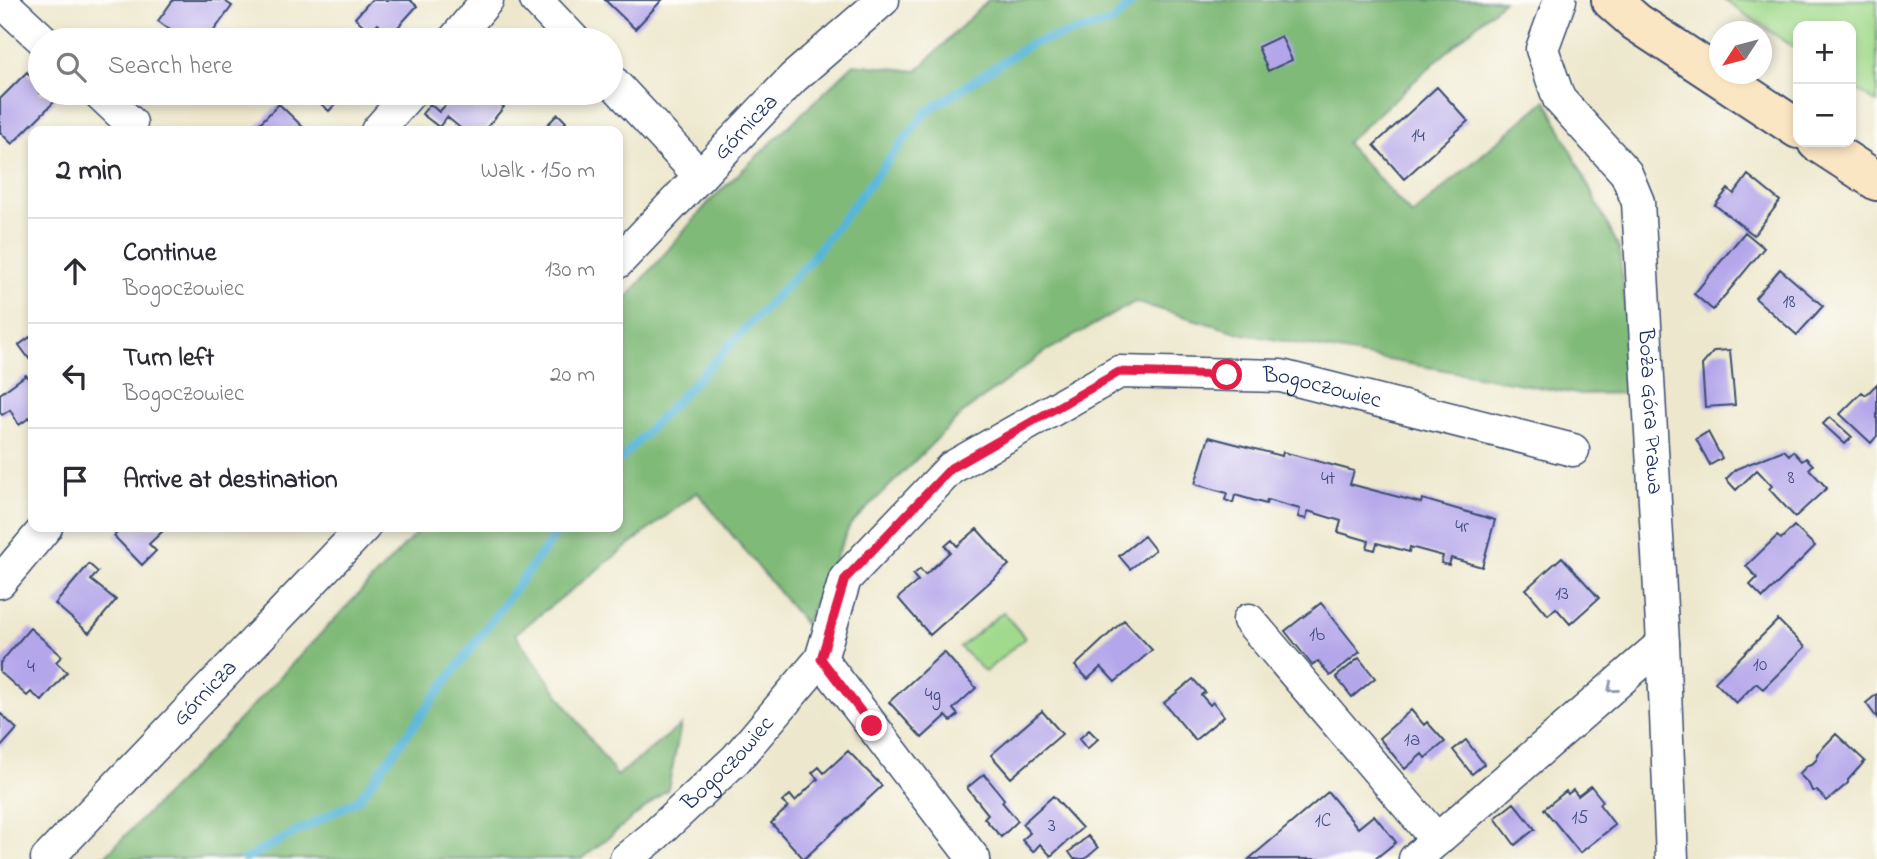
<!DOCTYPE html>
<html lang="en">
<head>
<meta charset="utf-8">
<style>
  :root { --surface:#fff; --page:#f7f7f7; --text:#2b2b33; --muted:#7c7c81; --line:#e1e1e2 }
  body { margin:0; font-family:"Indie Flower",sans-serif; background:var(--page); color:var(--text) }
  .controls { position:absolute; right:21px; top:21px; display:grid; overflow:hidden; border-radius:14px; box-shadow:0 4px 10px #0003 }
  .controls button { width:63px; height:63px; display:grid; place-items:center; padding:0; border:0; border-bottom:2px solid var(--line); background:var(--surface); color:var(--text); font:35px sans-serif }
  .compass { position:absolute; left:1709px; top:21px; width:63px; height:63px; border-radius:50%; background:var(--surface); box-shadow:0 4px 10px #0003; rotate:234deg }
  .stop { position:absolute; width:21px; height:21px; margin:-16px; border:5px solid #e11d48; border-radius:50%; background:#fff }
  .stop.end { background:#e11d48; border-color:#fff; box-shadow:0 2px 7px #0008 }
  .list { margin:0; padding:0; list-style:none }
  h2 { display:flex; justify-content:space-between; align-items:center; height:91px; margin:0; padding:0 28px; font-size:30px }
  h2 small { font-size:23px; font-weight:400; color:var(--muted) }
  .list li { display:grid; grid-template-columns:46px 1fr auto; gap:21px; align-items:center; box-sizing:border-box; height:105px; padding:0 28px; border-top:2px solid var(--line) }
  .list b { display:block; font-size:26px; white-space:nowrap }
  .list p { margin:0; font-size:23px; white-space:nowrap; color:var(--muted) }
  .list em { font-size:23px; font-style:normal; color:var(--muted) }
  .icon { flex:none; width:38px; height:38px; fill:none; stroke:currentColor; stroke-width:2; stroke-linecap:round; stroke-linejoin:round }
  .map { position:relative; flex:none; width:1877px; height:859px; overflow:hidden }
  .search { position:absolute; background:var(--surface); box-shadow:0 4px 10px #0003; left:28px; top:28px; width:595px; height:77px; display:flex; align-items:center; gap:18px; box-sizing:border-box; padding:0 24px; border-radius:38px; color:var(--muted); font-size:26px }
  .panel { position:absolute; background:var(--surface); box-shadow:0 4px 10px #0003; left:28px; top:126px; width:595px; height:406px; border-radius:14px }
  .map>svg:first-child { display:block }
</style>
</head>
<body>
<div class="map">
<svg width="1877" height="859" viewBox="0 0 1877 859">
  <rect width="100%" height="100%" fill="#fdfcf7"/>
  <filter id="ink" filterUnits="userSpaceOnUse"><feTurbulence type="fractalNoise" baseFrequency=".0143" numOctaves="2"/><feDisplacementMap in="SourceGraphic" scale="14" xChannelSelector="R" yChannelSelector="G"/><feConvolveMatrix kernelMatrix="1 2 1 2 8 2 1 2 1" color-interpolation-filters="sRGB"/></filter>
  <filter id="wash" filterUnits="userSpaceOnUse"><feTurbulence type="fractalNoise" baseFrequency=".00686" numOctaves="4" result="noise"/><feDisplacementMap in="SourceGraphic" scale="28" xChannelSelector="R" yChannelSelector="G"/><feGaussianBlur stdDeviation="1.57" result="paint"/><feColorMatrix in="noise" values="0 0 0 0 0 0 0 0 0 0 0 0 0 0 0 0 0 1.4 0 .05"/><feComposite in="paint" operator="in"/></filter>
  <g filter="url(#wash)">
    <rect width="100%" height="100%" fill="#ede8cd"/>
    <path fill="#a1da8c" stroke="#5e8475" stroke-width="2" d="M1724 0H1877V103L1851 86V26H1798V50Z
      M1003 612 1025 638 985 672 960 647Z"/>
    <path fill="#80ba78" stroke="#4e746b" stroke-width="2" d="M988 0H1504L1346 143 1412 215 1546 100 1619 248 1634 393 1577 394 1244 334 1135 302 1045 352 964 412 850 525 805 624 697 492 515 634 617 776 681 725 668 789 582 859H102L221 739 422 527H618V308L709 202 854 64 917 71Z"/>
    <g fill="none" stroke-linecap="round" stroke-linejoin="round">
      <path stroke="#59b6d7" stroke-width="9" d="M618 462 807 264 926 112 1030 44 1112 22 1135 0
        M245 859 359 799 561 527"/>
    </g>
    <g id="blocks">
      <path fill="#b4a6ea" d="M173 0H223L232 6 207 40H196L189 36 184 40 158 21Z
        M371 0H410L417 6 390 36 378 24 371 32 355 18Z
        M605 0H662L635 29Z
        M1281 36 1292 60 1268 71 1258 47Z
        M27 72 40 86V93H47L55 101 12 144 0 132V99Z
        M1437 87 1468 121 1404 179 1374 145Z
        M309 93H340L338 95 341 98 329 111Z
        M449 93H486L504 107 484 131H464L447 117 439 127 422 114 430 104 439 112 453 97Z
        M279 104 307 131H252Z
        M558 114 566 122 560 128 564 131H541Z
        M1748 175 1780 201 1754 235 1715 205 1728 189 1734 194Z
        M1745 232 1764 248 1713 310 1694 294Z
        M1780 269 1823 306 1797 335 1755 298Z
        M30 337 33 342V357L30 360 19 345Z
        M1730 350 1735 405 1705 407 1702 365 1714 351Z
        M26 375 33 385V415L19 425 10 410 2 415 0 412V394Z
        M1877 384V436L1871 443 1840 414 1862 392 1866 395Z
        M1830 417 1852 437 1845 444 1823 424Z
        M1708 432 1722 458 1710 465 1696 439Z
        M1209 437 1282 456 1283 452 1354 471 1350 484 1421 503 1422 499 1495 520 1482 567 1451 558 1449 565 1441 563 1443 556 1410 547 1409 552 1377 543 1375 550 1367 548 1369 541 1338 532 1341 521 1308 511 1306 519 1298 517 1300 509 1267 500 1266 504 1235 495 1233 503 1225 500 1227 493 1195 484Z
        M1784 450 1789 455 1793 451 1802 461 1806 458 1813 465 1809 469 1827 488 1795 517 1769 489 1772 486 1757 470 1736 490 1726 479 1736 469Z
        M1794 526 1815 546 1763 598 1750 585 1757 578 1746 566 1777 536 1781 539Z
        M123 527H163L165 529 149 544 156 551 142 565 114 536Z
        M977 529 1009 565 930 635 898 598 918 581 913 575 920 569 925 575 950 552 945 546 952 540 957 546Z
        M1144 536 1155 550 1130 569 1119 556Z
        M1562 557 1599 598 1570 624 1556 608 1548 615 1526 589Z
        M89 564 98 572 91 580 116 600 89 633 55 604Z
        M1321 603 1360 652 1330 676 1318 661 1312 665 1285 631Z
        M1124 620 1152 650 1115 682 1101 667 1088 679 1075 666Z
        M1778 620 1805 647 1763 689 1756 683 1736 703 1715 682Z
        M30 628 62 656 56 662 67 672 42 701 31 692 27 696 0 672V663Z
        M944 652 976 688 953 709 958 715 951 721 946 716 922 738 889 702Z
        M1359 658 1375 678 1352 697 1336 677Z
        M1193 679 1205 692 1201 695 1210 705 1213 702 1224 716 1195 740 1164 703Z
        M1877 694V718L1866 703Z
        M1411 710 1424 725 1427 722 1445 742 1425 758 1422 754 1405 769 1379 738Z
        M1042 711 1062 734 1011 778 991 755Z
        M0 713 17 729 0 748Z
        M1089 730 1098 739 1087 749 1079 739Z
        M1836 734 1865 761 1848 780V783L1827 801 1817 791H1812L1809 784 1799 774 1808 765 1812 764 1817 759V754Z
        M1466 740 1484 764 1472 774 1453 750Z
        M848 751 882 786 804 859 771 823 788 807 782 802 790 795 795 801 818 779 812 773 819 767 824 773Z
        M984 774 1004 799 1002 802 1018 821 1001 837 984 818 988 814 967 788Z
        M1591 786 1603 801 1599 804 1615 825 1580 853 1544 809 1566 791 1568 794 1573 790 1578 796Z
        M1328 792 1358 828 1374 815 1396 842 1375 859H1249Z
        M1053 796 1082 828 1051 856 1040 844 1033 852 1022 840 1030 833 1022 824Z
        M1514 803 1535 829 1515 845 1495 818Z
        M1088 836 1098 848 1085 859H1074L1069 852Z"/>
    </g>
  </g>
  <g filter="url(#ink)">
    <use href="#blocks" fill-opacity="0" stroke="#3a4b6f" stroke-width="2"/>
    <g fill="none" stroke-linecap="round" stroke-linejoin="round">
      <g stroke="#3a4b6f" stroke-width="35">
        <g id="minor">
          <path d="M0 0 43 40"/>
          <path d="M536 0 574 40"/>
          <path id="s1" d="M1560 0 1542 49 1559 99 1626 173 1638 202 1663 643 1672 859"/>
          <path d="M454 40 487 0"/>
          <path d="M611 80 700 176"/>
          <path d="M99 93 131 123"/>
          <path d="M377 131 410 93"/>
          <path id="s2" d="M618 262 793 78 883 0"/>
          <path d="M0 582 46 527"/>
          <path d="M1249 620 1437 840"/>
          <path d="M821 659 974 859"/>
          <path id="s3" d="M47 859 364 527"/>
          <path id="s4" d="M626 859 653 837 736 759 821 659 845 579 951 468 1119 372 1281 376 1573 450"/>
          <path d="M1415 859 1663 643"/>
        </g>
      </g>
      <g stroke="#3a4b6f" stroke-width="42">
        <path id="secondary" d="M1611 0 1636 22 1798 129
          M1817 142 1877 181"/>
      </g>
      <use href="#minor" stroke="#fff" stroke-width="32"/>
      <use href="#secondary" stroke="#fbe6c3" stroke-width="38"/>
    </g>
    <defs><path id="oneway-chevron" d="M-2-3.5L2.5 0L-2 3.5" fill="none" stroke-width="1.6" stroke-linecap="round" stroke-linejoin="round" transform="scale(1.75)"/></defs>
    <use stroke="#8d97ae" href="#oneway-chevron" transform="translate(1612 688) rotate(139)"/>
  </g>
  <g fill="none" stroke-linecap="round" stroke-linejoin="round" filter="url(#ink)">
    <path stroke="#e11d48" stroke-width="9" d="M872 726 821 659 845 579 951 468 1119 372 1227 375"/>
  </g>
  <g text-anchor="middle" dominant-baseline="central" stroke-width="5" stroke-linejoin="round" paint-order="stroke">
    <g font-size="19" fill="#414d81">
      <text x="1418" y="136">14</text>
      <text x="1789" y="302">18</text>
      <text x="1791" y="478">8</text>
      <text x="1328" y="479">4t</text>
      <text x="1462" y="527">4r</text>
      <text x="1562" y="594">13</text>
      <text x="1317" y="635">1b</text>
      <text x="1760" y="665">10</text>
      <text x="31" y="667">4</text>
      <text x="933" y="695">4g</text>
      <text x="1412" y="740">1a</text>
      <text x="1580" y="818">15</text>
      <text x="1323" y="821">1C</text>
      <text x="1052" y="826">3</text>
    </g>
    <g font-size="23" fill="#1b2f5e" stroke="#fdfcf7">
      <text stroke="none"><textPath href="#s2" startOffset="186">Górnicza</textPath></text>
      <text stroke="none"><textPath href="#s4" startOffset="915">Bogoczowiec</textPath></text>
      <text stroke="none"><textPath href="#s1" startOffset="446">Boża Góra Prawa</textPath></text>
      <text stroke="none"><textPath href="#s3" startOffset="229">Górnicza</textPath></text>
      <text stroke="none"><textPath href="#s4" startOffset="140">Bogoczowiec</textPath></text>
    </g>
  </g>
</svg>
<div class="controls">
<button>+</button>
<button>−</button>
</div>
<svg class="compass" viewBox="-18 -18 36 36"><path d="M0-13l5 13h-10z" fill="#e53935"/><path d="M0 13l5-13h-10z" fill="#7c7c81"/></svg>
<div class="stop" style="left:1227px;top:375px"></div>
<div class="stop end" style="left:872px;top:726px"></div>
<div class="search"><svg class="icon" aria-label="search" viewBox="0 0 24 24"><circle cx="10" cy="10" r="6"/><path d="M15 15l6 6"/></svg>Search here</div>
<section class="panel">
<h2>2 min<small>Walk · 150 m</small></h2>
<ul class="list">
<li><svg class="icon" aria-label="ahead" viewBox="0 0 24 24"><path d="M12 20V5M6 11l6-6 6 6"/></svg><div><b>Continue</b><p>Bogoczowiec</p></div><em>130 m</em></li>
<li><svg class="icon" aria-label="left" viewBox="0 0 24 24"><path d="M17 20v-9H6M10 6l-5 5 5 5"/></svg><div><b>Turn left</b><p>Bogoczowiec</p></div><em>20 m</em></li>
<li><svg class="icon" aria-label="arrive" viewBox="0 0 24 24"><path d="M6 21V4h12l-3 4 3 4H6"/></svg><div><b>Arrive at destination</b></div></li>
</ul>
</section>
</div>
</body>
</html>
